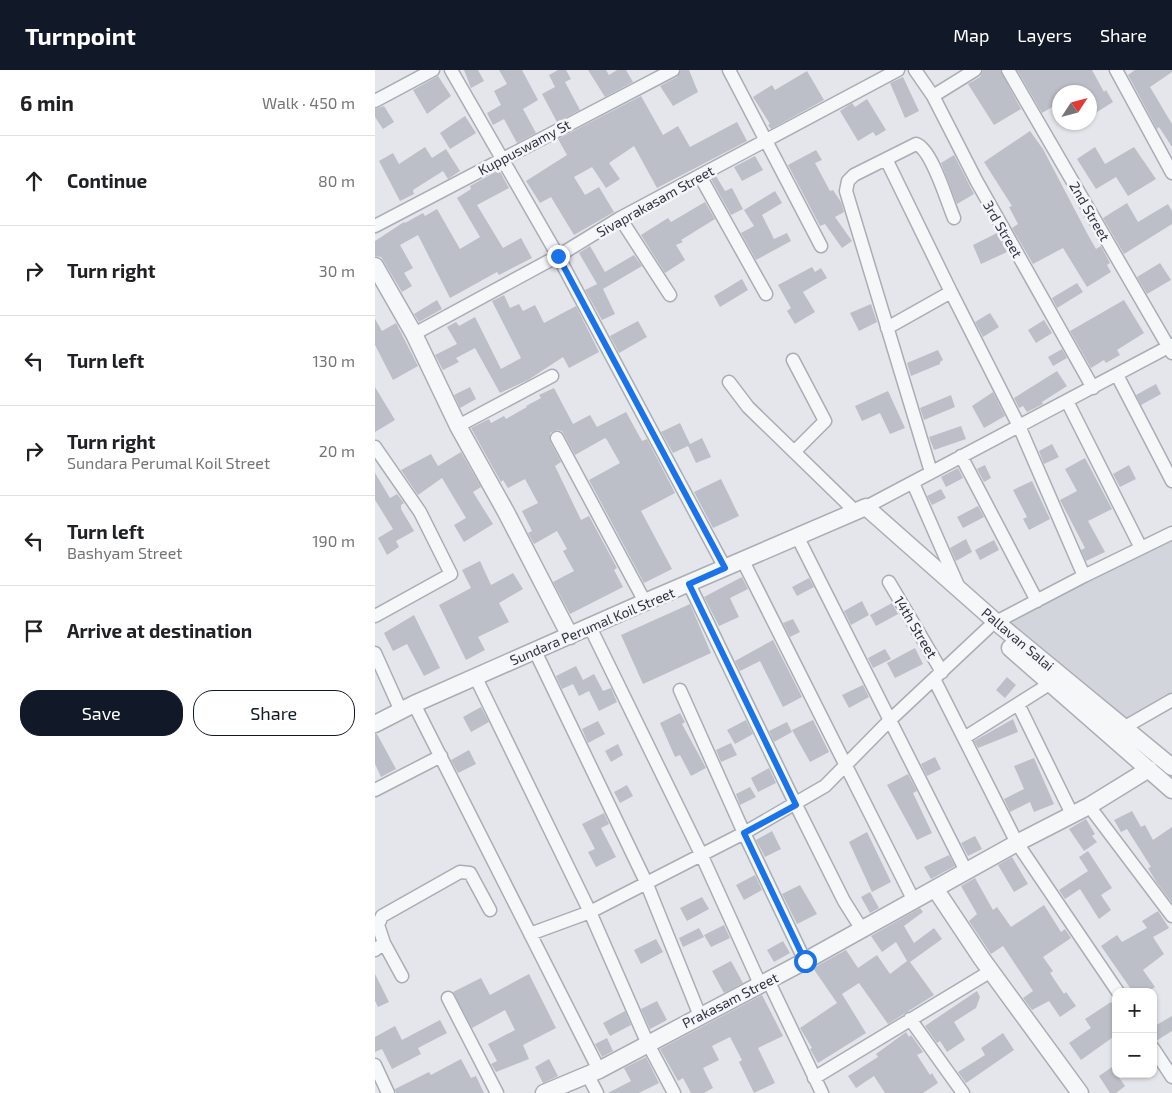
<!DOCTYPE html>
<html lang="en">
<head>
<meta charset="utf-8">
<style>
  :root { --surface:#fff; --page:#f6f6f6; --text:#202124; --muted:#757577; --line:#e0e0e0; --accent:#111827 }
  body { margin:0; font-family:"Exo 2",sans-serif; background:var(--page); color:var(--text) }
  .controls { position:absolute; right:15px; bottom:15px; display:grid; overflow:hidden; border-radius:10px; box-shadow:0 1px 4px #0004 }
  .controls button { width:45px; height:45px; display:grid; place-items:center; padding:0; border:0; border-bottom:1px solid var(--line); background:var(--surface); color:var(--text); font:25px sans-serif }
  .compass { position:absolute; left:677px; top:15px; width:45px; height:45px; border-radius:50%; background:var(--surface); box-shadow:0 1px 4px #0004; rotate:54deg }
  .stop { position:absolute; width:15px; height:15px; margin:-11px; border:4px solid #1a73e8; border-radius:50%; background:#fff }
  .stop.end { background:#1a73e8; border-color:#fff; box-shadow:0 1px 5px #0008 }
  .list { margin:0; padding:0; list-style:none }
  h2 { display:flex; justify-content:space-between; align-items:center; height:65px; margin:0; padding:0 20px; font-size:21px }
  h2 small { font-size:16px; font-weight:400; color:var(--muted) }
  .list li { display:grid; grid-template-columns:32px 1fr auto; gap:15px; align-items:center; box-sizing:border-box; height:90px; padding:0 20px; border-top:1px solid var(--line) }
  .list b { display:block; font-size:19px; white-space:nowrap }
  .list p { margin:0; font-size:16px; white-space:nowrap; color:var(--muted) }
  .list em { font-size:16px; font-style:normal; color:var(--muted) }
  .actions { display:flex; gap:10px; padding:15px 20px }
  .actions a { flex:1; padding:11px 0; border:1px solid var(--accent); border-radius:20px; text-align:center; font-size:18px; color:var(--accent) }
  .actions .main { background:var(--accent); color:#fff }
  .icon { flex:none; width:28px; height:28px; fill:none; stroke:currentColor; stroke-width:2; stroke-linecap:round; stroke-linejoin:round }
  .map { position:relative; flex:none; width:797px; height:1023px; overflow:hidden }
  header { display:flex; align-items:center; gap:30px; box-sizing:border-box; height:70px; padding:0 25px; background:var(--accent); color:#fff }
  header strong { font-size:24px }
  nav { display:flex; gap:28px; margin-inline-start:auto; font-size:18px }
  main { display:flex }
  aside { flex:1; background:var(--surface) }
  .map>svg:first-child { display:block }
</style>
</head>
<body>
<header>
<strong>Turnpoint</strong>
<nav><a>Map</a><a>Layers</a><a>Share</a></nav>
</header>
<main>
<aside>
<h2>6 min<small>Walk · 450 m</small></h2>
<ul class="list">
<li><svg class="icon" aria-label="ahead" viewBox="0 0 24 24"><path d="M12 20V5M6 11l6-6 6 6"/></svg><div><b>Continue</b></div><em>80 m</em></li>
<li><svg class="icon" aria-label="right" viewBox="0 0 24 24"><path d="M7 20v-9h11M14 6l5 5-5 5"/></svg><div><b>Turn right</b></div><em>30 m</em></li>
<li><svg class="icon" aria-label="left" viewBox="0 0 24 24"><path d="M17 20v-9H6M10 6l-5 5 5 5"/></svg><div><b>Turn left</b></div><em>130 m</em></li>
<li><svg class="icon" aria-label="right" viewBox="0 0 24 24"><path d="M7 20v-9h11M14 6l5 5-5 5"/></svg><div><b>Turn right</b><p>Sundara Perumal Koil Street</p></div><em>20 m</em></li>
<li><svg class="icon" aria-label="left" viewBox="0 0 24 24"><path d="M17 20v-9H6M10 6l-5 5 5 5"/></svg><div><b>Turn left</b><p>Bashyam Street</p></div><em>190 m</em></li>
<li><svg class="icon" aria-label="arrive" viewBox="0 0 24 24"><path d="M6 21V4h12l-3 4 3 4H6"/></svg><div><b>Arrive at destination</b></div></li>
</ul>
<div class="actions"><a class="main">Save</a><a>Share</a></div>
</aside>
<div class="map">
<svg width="797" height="1023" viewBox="0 0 797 1023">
  <rect width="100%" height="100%" fill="#e4e6eb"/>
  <path fill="#d2d5dc" d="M797 468V627L751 653 628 554Z"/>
  <path fill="#bcbfc7" d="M89 0H103L109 11 96 18Z
    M124 0H147L163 30 148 39 161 63 142 73 129 49 118 55 112 43 126 35 119 21 132 14Z
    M183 0H191L196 9 190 12 205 40 182 52 167 24 180 17 174 5Z
    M213 0H231L234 5 242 0H251L258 12 230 27Z
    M306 0H314L323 22 298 36 285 16 302 7Z
    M608 0H625L646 39 619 55 593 14 605 7Z
    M642 0H717L729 22 731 20 738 32 714 47V22H684V33L667 43Z
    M760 0H797V2L775 17 797 54V77L784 57 782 59 753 5Z
    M432 1 449 30 396 59 393 55 395 54 378 27 397 15 400 20Z
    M63 6 76 26 52 44 38 20Z
    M528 7 544 41 530 48 515 13Z
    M266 26 288 65 303 56 315 77 362 52 372 71 282 118 259 76 234 93 245 109 231 118 217 97 199 107 210 125 224 117 239 142 199 165 176 127 165 133 151 111 192 85 183 69Z
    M492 29 511 60 501 66 498 62 483 71 465 41 477 33 480 37Z
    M9 36 19 52 8 59 0 47V39Z
    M90 46 101 63 75 79 65 63Z
    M655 61 668 79 713 165 721 179 726 176 735 193 732 195 736 202 712 217 688 178 658 194 637 158 643 154 634 137 637 136 609 92Z
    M50 77 57 88 71 79 85 101 73 109 68 101 38 120 39 124 25 131 4 91 18 83 24 94Z
    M720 77 730 94 759 77 781 109 753 126 741 107 721 119 702 89Z
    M441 80 447 90 440 93 455 121 458 120 466 132 469 142 460 147 477 171 467 178 450 154 445 156 413 95Z
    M579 85 599 124 582 134 566 93Z
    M380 86 388 100 367 111 359 97Z
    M124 100 134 118 102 135 128 178 146 168 157 188 124 205 122 202 75 228 43 165 25 175 38 198 29 203 37 216 27 222 6 187 0 186V171L29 152 30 153 48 143 50 146 62 139 85 179 105 167 82 128 96 119 95 116Z
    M341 106 350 121 357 118 368 139 356 145 336 109Z
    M400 121 407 133 387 145 399 169 412 163 416 171 381 190 366 163 379 156 369 140Z
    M330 132 340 149 306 170 308 172 301 175 310 190 290 203 266 165 293 148 296 152Z
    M752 133 763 152 793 134 797 141V154L749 184 728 148Z
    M622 163 632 182 606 194 598 175Z
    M215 176 230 202 259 185 267 196 228 219 240 244 227 250 210 220 222 214 204 183Z
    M785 193 796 210 772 224 762 207Z
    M437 197 440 202 446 198 452 208 428 222 440 242 420 254 412 241 416 238 403 215Z
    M367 209 373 220 345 237 339 226Z
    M702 213 708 222 682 238 677 228Z
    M129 225 135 238 144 234 148 241 160 235 169 253 201 236 224 282 194 298 188 287 153 310 125 323 100 278 81 288 84 292 68 300 60 285 82 274 72 257 81 252 84 256 100 247 126 299 146 288 117 231Z
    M62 230 67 239 44 252 39 244Z
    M749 230 769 263 742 280 745 285 731 293 729 290 716 298 695 261Z
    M496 234 502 252 484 261 475 243Z
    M615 243 624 257 608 267 600 252Z
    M0 249 7 261 21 253 43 296 18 310 0 275Z
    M669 250 677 263 661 273 653 260Z
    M263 251 272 267 244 283 235 266Z
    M687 279 692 288 678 296 673 287Z
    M563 280 568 290 565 292V294L536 306 532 293Z
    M682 301 692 316 667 332 668 334 652 342 648 336 644 338 639 328Z
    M781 314 786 324 766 335 761 325Z
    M0 317 20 350 0 362Z
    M95 317 101 329 85 338 79 325Z
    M179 318 198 354 215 345 222 357 251 342 267 371 272 369 300 423 266 441 297 499 269 513 214 410 245 393 232 370 230 368 200 385 187 361 182 360 175 363V371L186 392 180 396 206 450 214 446 242 498 239 500 248 517 195 544 178 512 199 501 188 481 192 479 182 461 159 474 153 463 157 461 147 441 163 433 150 409 133 418 128 410 126 412 96 358 114 349 116 353 129 346 131 349 152 337 151 336 166 328 164 325Z
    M513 321 530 358 515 364 505 343 487 351 480 336Z
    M618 322 630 346 609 358 597 336Z
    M576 325 580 337 549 350 545 338Z
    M305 353 315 374 327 368 336 387 321 393 313 376 298 383 286 362Z
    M586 356 591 369 559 380 554 367Z
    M677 374 684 387 669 394 664 381Z
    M86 382 106 417 98 422 118 454 89 472 79 455 91 448 67 408 43 425 26 400 56 384 63 396Z
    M710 388 737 439 713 451 730 482 711 491 706 480 710 478 685 430 702 421 690 399Z
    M610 395 616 408 609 412 602 399Z
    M754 395 761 409 745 417 738 404Z
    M583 398 588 408 571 417 566 407Z
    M0 403 15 428 22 424 29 433 26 435V439L39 461 21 471 24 477 12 485 3 468 18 459 0 430Z
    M346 409 364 446 338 458 319 422Z
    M657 411 675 449 654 460 648 449 652 447 638 420Z
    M566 419 571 428 557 435 552 426Z
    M603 436 609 447 588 458 582 447Z
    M591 469 597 482 581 491 575 478Z
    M619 470 624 480 605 490 600 480Z
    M105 491 116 515 138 503 148 519 124 533 134 552 103 567 110 580 91 590 64 535 96 518 87 500Z
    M367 507 373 519 355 528 364 547 344 556 329 527Z
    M434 508 439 517 422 526 417 517Z
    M487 531 494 545 476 555 469 541Z
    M517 533 523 544 501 556 495 545Z
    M315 534 336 583 268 614 246 565Z
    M39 545 65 598 49 606 32 574 18 581 9 563Z
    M418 549 425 562 415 567 408 553Z
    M398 570 427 627 408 637 385 591 365 601 360 591Z
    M540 578 548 594 520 608 512 593Z
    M510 579 516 589 498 598 493 588Z
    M201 596 208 610 219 604 228 621 236 618 242 632 224 641 214 621 204 626 198 614 187 619 181 606Z
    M632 607 641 615 630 628 621 620Z
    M488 615 494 627 474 638 467 625Z
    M106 637 114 652 96 662 88 647Z
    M305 643 310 652 307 654 331 698 316 706 305 685 300 687 285 653Z
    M638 649 643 662 603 678 599 671Z
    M371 650 378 664 360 674 352 660Z
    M438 650 454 682 435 692 417 660Z
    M223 651 230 664 213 673 207 659Z
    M412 652 417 662 399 672 394 661Z
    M0 664H2L21 699 6 707 0 694Z
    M356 673 362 685 346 692 341 680Z
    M243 674 248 685 236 692 230 681Z
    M94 680 101 694 83 703 76 690Z
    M560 687 566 699 552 706 546 694Z
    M659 688 679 734 659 742 655 732 635 742 629 729 649 719 639 696Z
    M394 698 401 713 383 722 376 708Z
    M533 704 542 721 538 723 557 763 542 770 512 715Z
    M252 715 258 726 245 733 239 722Z
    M375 717 381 727 365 735 361 724Z
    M757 741 766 757 770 755 778 770 797 757V833L782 813 773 798 776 797 752 759 746 762 739 750Z
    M229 743 234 754 226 758 241 787 221 797 213 782 220 779 207 754Z
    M711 749 720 764 717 766 722 772 709 781 694 759Z
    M397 761 406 779 390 787 381 770Z
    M492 762 516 812 497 822 474 772Z
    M600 766 607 779 593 786 586 773Z
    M713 781 737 818 726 825 736 840 724 849 705 819 690 829 684 820 713 801 704 787Z
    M574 785 580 796 556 809 549 797Z
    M637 787 653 814 639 822 623 795Z
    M380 805 387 820 369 830 361 815Z
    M600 808 618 840 622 837 636 857 669 835 686 862 690 859 696 868 668 887 678 901 675 903 689 924 691 922 701 936 685 947 674 931 657 940 648 928 658 921 628 876 616 884 594 851 602 844 586 816Z
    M425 815 442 844 422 854 407 824Z
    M495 822 504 838 495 843 486 827Z
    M327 827 334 839 312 851 305 838Z
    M545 838 548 842 529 856 539 873 559 858 567 869 535 892 559 925 513 954 484 913 467 924 491 963 443 993 435 979 437 978 425 958 462 933 438 898 471 880 483 898 502 885 515 904 532 891 521 872 507 882 496 866Z
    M783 841 794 858 778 867 789 884 768 900 780 917 772 922H758L726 876 742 865 747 872 772 858 767 851Z
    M349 855 355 868 336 877 329 865Z
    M324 858 329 867 308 877 304 868Z
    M281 869 288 882 266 894 259 880Z
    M408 871 415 883 399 892 392 880Z
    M356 891 368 913 349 923 337 901Z
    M0 904 14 932 3 937 0 931Z
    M154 904 181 958 148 975 154 989 121 1002 116 994 122 991 113 974 140 960 130 940 97 958 78 922 106 908 115 925Z
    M602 921 605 927 601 938 579 952 590 970 572 982 565 971 562 973 550 956Z
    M387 925 408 966 383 978 400 1013 379 1023 364 992 367 990 355 967 337 976 344 990 328 998 338 1018 329 1023H316L308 1008 303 1011 285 979Z
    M282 931 292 950 275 959 266 939Z
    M736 932 741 940V965L706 990 694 973 716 958 710 949Z
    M250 941 256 955 235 966 228 953Z
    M797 946V961L781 971 778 965V957Z
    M65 950 72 963 43 978 46 984 17 999 7 979 0 982V967L20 956 27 970Z
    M531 962 534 967 536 965 548 982 542 985 555 1005 557 1003 563 1013 548 1023H510L499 1006 481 1018 473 1006 503 987 501 984Z
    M628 963 639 980 591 1013 583 1002 610 985 606 978Z
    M232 968 238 981 227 987 220 974Z
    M271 987 284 1013 264 1023H233L256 1011 249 998Z
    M86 989 96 1008 101 1006 109 1023H21L20 1019 54 1002 56 1005Z
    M174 989 183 1006 168 1013 160 997Z
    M737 997 750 1016 741 1023H735L724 1006Z"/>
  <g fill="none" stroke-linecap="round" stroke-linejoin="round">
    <g stroke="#a9adb5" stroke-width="15">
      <path id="minor" d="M76 0 183 186 350 498
        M354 0 446 176
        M540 0 558 26 601 110 718 318
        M633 0 797 283
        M741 0 797 103
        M558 26 600 0
        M0 31 58 0
        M511 89 576 222
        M325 106 391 224
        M245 148 295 225
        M0 156 298 0
        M512 258 576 222 644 356 709 506
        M39 264 183 186 245 148 523 0
        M418 290 450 351 419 382
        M742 305 797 411
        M354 312 373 337 481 442
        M692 331 766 478
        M83 356 177 306
        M182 368 270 532
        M0 377 45 442 76 504 0 546
        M586 386 662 531
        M556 402 471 121 473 111 479 105 541 74C557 79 572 132 579 148
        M538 413 584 518
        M491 437 797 275
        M422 466 591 801
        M368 491 539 831
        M514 512 567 602
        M314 514 421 735 469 831 486 858
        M621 552 709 506 797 463
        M215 557 326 784 385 914
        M160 581 271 812 325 946
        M0 583 26 641
        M101 608 215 842 272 972 299 1023
        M559 609 642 773 743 922
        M305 620 369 763 430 891
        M39 634 224 1000
        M644 636 697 744
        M750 657 797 630
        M589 668 676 613
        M0 720 66 686
        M714 736 797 846
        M155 864 215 842 369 763 450 716 515 650 613 558
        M9 873 27 906
        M0 880 9 873 3 855 7 846 85 802 95 803 115 840
        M393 910 447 1023
        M73 928 122 1023
        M535 949 588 1023
        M778 978 797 1007
        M0 995 13 1023
        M212 1004 222 1023
        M439 1008 616 901"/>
    </g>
    <g stroke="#a9adb5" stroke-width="19">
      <path id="tertiary" d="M0 196 39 264 83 356 131 442 195 566
        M635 578 797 720
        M0 654 39 634 270 532 491 437 621 552 797 697
        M561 820 607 889 705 1023
        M169 1023 224 1000 430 891 642 773 714 736 774 699"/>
    </g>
    <use href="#minor" stroke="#f6f7f9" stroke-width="12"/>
    <use href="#tertiary" stroke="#f6f7f9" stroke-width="16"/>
  </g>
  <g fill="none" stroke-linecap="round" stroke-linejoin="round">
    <path stroke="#1a73e8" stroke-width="6" d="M183 186 350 498 314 514 421 735 369 763 430 891"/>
  </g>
  <g text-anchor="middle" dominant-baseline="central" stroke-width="5" stroke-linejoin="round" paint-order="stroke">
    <g font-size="14" fill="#2d3341" stroke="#f4f5f8">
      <text transform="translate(149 77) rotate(-28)">Kuppuswamy St</text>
      <text transform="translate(280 131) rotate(-29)">Sivaprakasam Street</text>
      <text transform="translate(715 141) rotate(60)">2nd Street</text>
      <text transform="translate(628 159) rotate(60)">3rd Street</text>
      <text transform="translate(217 556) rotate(-23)">Sundara Perumal Koil Street</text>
      <text transform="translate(541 557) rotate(59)">14th Street</text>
      <text transform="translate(643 569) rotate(40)">Pallavan Salai</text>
      <text transform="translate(355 930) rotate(-27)">Prakasam Street</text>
    </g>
  </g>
</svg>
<div class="controls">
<button>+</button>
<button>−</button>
</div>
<svg class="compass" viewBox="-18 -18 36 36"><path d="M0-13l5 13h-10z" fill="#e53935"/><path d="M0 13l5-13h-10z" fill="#757577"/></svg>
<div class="stop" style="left:430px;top:891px"></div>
<div class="stop end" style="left:183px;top:186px"></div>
</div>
</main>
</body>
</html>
